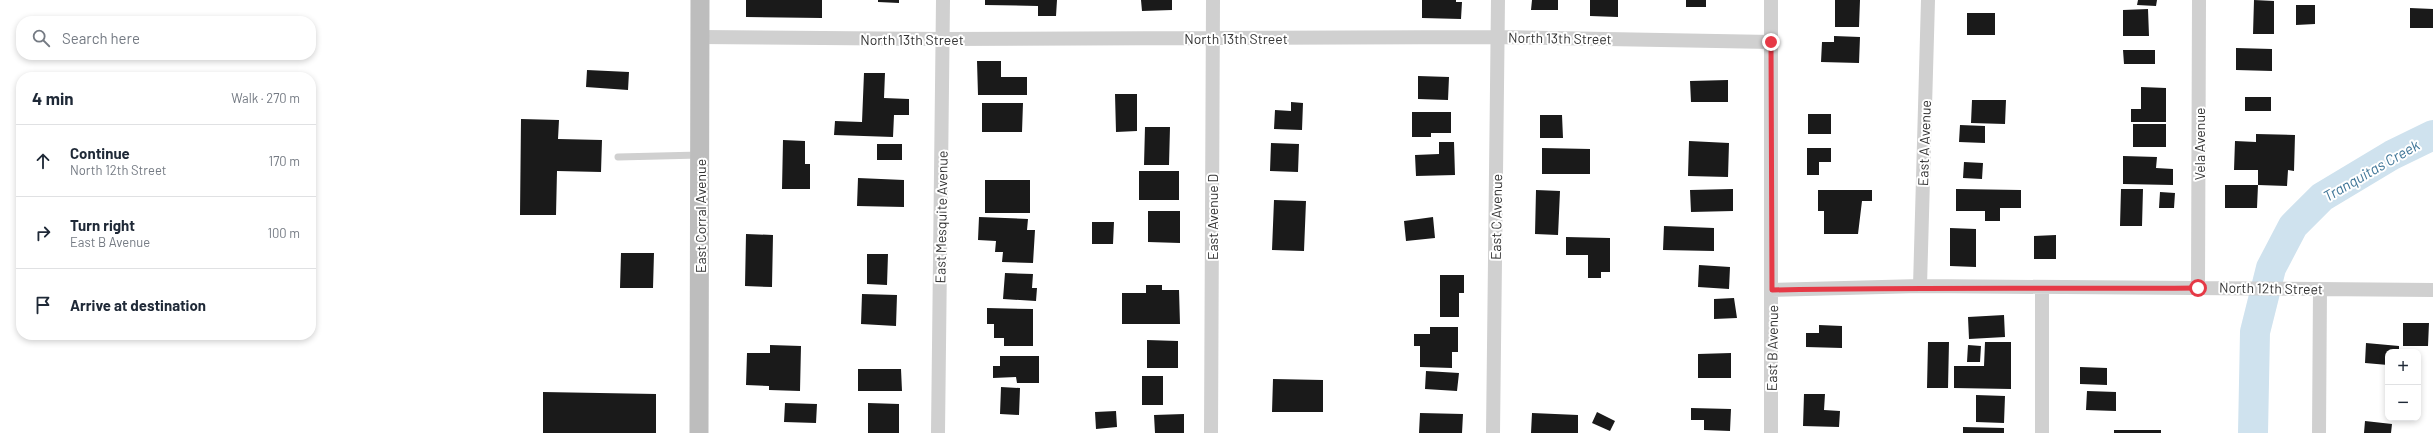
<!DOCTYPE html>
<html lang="en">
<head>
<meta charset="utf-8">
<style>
  :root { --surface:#fff; --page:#f2f2f3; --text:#1f2937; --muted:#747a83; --line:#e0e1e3 }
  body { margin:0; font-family:Barlow,sans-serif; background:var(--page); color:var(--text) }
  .controls { position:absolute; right:12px; bottom:12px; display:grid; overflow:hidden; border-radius:8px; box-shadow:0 2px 6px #0003 }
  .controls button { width:36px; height:36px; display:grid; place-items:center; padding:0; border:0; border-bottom:1px solid var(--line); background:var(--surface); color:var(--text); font:20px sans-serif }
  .stop { position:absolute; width:12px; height:12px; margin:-9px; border:3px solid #e63946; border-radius:50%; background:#fff }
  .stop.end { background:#e63946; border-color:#fff; box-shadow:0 1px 4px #0008 }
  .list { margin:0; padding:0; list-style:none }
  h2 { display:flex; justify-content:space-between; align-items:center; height:52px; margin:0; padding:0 16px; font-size:17px }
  h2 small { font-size:13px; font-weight:400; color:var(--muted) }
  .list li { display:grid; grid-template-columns:26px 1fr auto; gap:12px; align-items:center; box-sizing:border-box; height:72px; padding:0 16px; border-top:1px solid var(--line) }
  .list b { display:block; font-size:15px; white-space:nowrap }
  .list p { margin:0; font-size:13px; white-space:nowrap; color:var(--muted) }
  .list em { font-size:13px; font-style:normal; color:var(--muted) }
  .icon { flex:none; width:22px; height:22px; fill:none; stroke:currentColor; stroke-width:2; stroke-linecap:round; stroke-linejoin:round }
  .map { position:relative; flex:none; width:2433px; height:433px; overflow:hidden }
  .search { position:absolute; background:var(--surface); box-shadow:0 2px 6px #0003; left:16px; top:16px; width:300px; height:44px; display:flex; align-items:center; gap:10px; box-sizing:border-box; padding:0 14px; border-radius:16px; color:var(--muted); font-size:15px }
  .panel { position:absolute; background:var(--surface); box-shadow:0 2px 6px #0003; left:16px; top:72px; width:300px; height:268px; border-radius:16px }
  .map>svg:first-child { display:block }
</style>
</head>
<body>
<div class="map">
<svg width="2433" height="433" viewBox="0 0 2433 433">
  <rect width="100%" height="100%" fill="#fff"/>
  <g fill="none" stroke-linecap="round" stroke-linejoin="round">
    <path stroke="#cfe2ee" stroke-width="30" d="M2253 433 2255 332 2271 268 2293 226 2322 197 2392 155 2433 135"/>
  </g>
  <path fill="#1a1a1a" d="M746 0H822V18L746 17Z
    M878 0H899V3L878 2Z
    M985 0H1057L1056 16H1038V6L985 5Z
    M1141 0H1172V10L1142 11Z
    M1422 0H1456V2H1462L1461 19 1422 18Z
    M1532 0H1558V10H1531Z
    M1590 0H1618V17L1590 16Z
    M1686 0H1706V7H1686Z
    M1835 0H1860L1859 27H1835Z
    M2138 0H2157L2156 6 2137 5Z
    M2254 0 2274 1V34H2253Z
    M2296 5H2315V24L2296 25Z
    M2410 8 2433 9V28H2410Z
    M2148 9 2149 36H2123V10Z
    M1967 13H1995V35H1967Z
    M1834 36 1860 37 1859 63 1821 62 1822 42H1834Z
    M2236 48 2272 49V71L2236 70Z
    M2123 50H2155V64H2124Z
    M977 61H1001V77H1027V95H978Z
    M587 70 629 72 628 90 586 87Z
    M864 73H885L884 98 909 99V115H894L893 137 834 135 835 121 862 122Z
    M1418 76 1449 77 1448 100 1418 99Z
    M1728 80V102H1691L1690 81Z
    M2141 87 2166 88V122H2131V109H2141Z
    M1115 94H1137V131L1116 132Z
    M2245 97H2271V111H2245Z
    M1972 100H2006L2005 124 1971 123Z
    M1291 102 1303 103 1302 130 1274 129 1275 110 1291 111Z
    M982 103H1023L1022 132H982Z
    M1412 112H1451V133H1431V137H1412Z
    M1808 114H1831V134H1808Z
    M1540 115H1562L1563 138H1540Z
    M521 119 559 120 558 139 602 140 601 172 557 171 556 215H520Z
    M2133 124H2166V147H2133Z
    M1960 125 1985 126V143L1959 142Z
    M1145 127H1170L1169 165H1144Z
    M2256 134 2295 135 2294 171 2288 170 2287 186 2258 185 2257 208H2225V185H2258V170H2234L2235 141 2256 142Z
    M783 140 805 141V164H810V189H782Z
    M1689 141 1729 143 1728 177 1688 176Z
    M1439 142H1454L1455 175 1416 176 1415 155 1439 154Z
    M1271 143 1299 144 1298 172 1270 171Z
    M877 144H902V160H877Z
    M1542 148 1590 149V174H1542Z
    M1807 148H1831V162H1819V175H1807Z
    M2123 156 2157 157 2156 168 2173 169V185L2123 184Z
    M1964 162 1983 163 1982 179 1963 178Z
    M1139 171H1179V200H1139Z
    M858 178 904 180V207L857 206Z
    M985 180H1030V213H985Z
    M1733 189V211L1691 212 1690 190Z
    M1956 189 2021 190V208H2000V221H1985V211H1956Z
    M2121 189H2143L2142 226H2120Z
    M1536 190 1560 191 1558 235 1535 234Z
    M1818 190H1872V201H1862L1858 234H1824V211H1818Z
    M2160 192 2175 193 2174 208H2159Z
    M1274 200 1306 201 1304 251 1272 250Z
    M1148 211H1180V243L1148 242Z
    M979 217 1028 219 1027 230H1035L1033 263 1002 262 1003 252H995L996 241 978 240Z
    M1433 217 1435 238 1406 241 1404 221Z
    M1092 222H1114L1113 244H1092Z
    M1664 226 1714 228V251L1663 250Z
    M1950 228 1976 229V267L1950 266Z
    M746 234 773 235 772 287 745 286Z
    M2056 235V259H2034V236Z
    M1566 237 1610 238V272H1601V278H1588V255H1566Z
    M621 253H654L653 288H620Z
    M867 254H888L887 285 867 284Z
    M1699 265 1730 267 1729 289 1698 287Z
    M1005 273 1033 274 1032 288H1037L1036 301 1003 299Z
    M1440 275H1464V293H1459V317H1440Z
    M1146 285H1162V290H1179L1180 324H1122V293H1146Z
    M862 294 897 295 896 326 861 324Z
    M1734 298 1737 318 1714 319V299Z
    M987 308 1033 309V346H1004V338H994V324H987Z
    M2004 315 2005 337 1969 339 1968 317Z
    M2403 323H2429L2428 346H2403Z
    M1819 325 1842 326V348L1806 347V333H1819Z
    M1430 327H1458V352H1452V368L1420 367V346H1414V334H1430Z
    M1147 340 1178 341V368H1147Z
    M1928 342H1949L1948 388H1927Z
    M1985 342H2011V389L1954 388V366H1984Z
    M2366 343 2399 346V352H2388V365L2365 363Z
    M770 345 801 346 800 391 769 390V386L746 385 747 353H770Z
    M1968 345 1981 346 1980 362H1967Z
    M1731 353V378H1698V354Z
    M1000 356H1039V383H1017L1016 377 993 378V366H1000Z
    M2080 367 2107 368V385L2080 384Z
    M858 369H901L902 391H858Z
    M1426 371 1459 373 1457 391 1425 389Z
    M1142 376H1163V405H1142Z
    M1273 379 1323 380V412H1272Z
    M1001 387 1020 388 1019 415 1000 414Z
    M2087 391 2116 392V411L2086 410Z
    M543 392 656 394V433H543Z
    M1804 394H1825L1824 410 1840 411 1839 427 1803 426Z
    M1976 395 2005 396 2004 423 1976 422Z
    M785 403 817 404 816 423 784 422Z
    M868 403 899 404V433H868Z
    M1691 408 1731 409 1730 431 1704 430V420H1691Z
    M1116 411 1117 427 1096 429 1095 412Z
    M1597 412 1615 421 1610 431 1592 423Z
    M1420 413 1463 414 1462 433H1419Z
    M1532 413 1578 415V433H1531Z
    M1184 414V433H1155L1154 415Z
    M2365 421 2392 424 2391 433H2364Z
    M1963 427 2004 428V433H1963Z
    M2114 430H2161V433H2114Z"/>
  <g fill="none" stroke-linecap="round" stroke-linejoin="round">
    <path stroke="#d0d0d0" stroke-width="7" d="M618 157 700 155"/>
    <path stroke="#d0d0d0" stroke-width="14" d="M700 37 943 39 1499 37 1771 42
      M1920 286 1928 0
      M2198 288 2199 0
      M1772 290 1920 286 2433 290
      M938 433 943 0
      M1211 433 1213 0
      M1493 433 1498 0
      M1771 433V0
      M2042 433V289
      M2319 433 2320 289"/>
    <path stroke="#bdbdbd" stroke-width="19" d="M699 433 700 0"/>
  </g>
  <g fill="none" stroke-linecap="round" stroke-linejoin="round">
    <path stroke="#e63946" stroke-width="5" d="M1771 42 1772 290C1914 287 2056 289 2198 288"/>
  </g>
  <g text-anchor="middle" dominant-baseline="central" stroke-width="4" stroke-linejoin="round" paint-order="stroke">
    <g font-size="14" fill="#333" stroke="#fff">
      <text x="1236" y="38">North 13th Street</text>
      <text transform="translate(1560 38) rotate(1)">North 13th Street</text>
      <text x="912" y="39">North 13th Street</text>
      <text transform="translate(1924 143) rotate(-88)">East A Avenue</text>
      <text transform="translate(2199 144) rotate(-90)">Vela Avenue</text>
      <text transform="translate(700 216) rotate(-90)">East Corral Avenue</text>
      <text transform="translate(941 217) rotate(-89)">East Mesquite Avenue</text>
      <text transform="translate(1212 217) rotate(-90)">East Avenue D</text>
      <text transform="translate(1496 217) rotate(-89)">East C Avenue</text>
      <text transform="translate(2271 288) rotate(1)">North 12th Street</text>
      <text transform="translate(1772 348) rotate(-89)">East B Avenue</text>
    </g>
    <g font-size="15" font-style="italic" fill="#3f7597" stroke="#fff">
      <text transform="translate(2371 170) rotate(-30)">Tranquitas Creek</text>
    </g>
  </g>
</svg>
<div class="controls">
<button>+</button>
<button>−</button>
</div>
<div class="stop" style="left:2198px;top:288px"></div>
<div class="stop end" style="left:1771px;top:42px"></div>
<div class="search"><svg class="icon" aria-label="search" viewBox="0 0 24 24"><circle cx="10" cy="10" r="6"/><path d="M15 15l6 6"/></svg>Search here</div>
<section class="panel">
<h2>4 min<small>Walk · 270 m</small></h2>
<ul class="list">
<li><svg class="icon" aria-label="ahead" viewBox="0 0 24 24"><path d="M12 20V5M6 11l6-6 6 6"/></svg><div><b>Continue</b><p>North 12th Street</p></div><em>170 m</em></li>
<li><svg class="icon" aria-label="right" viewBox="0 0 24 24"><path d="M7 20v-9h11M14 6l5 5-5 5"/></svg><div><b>Turn right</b><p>East B Avenue</p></div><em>100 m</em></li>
<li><svg class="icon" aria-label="arrive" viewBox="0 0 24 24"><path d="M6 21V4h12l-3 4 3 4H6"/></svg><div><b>Arrive at destination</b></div></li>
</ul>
</section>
</div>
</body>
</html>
